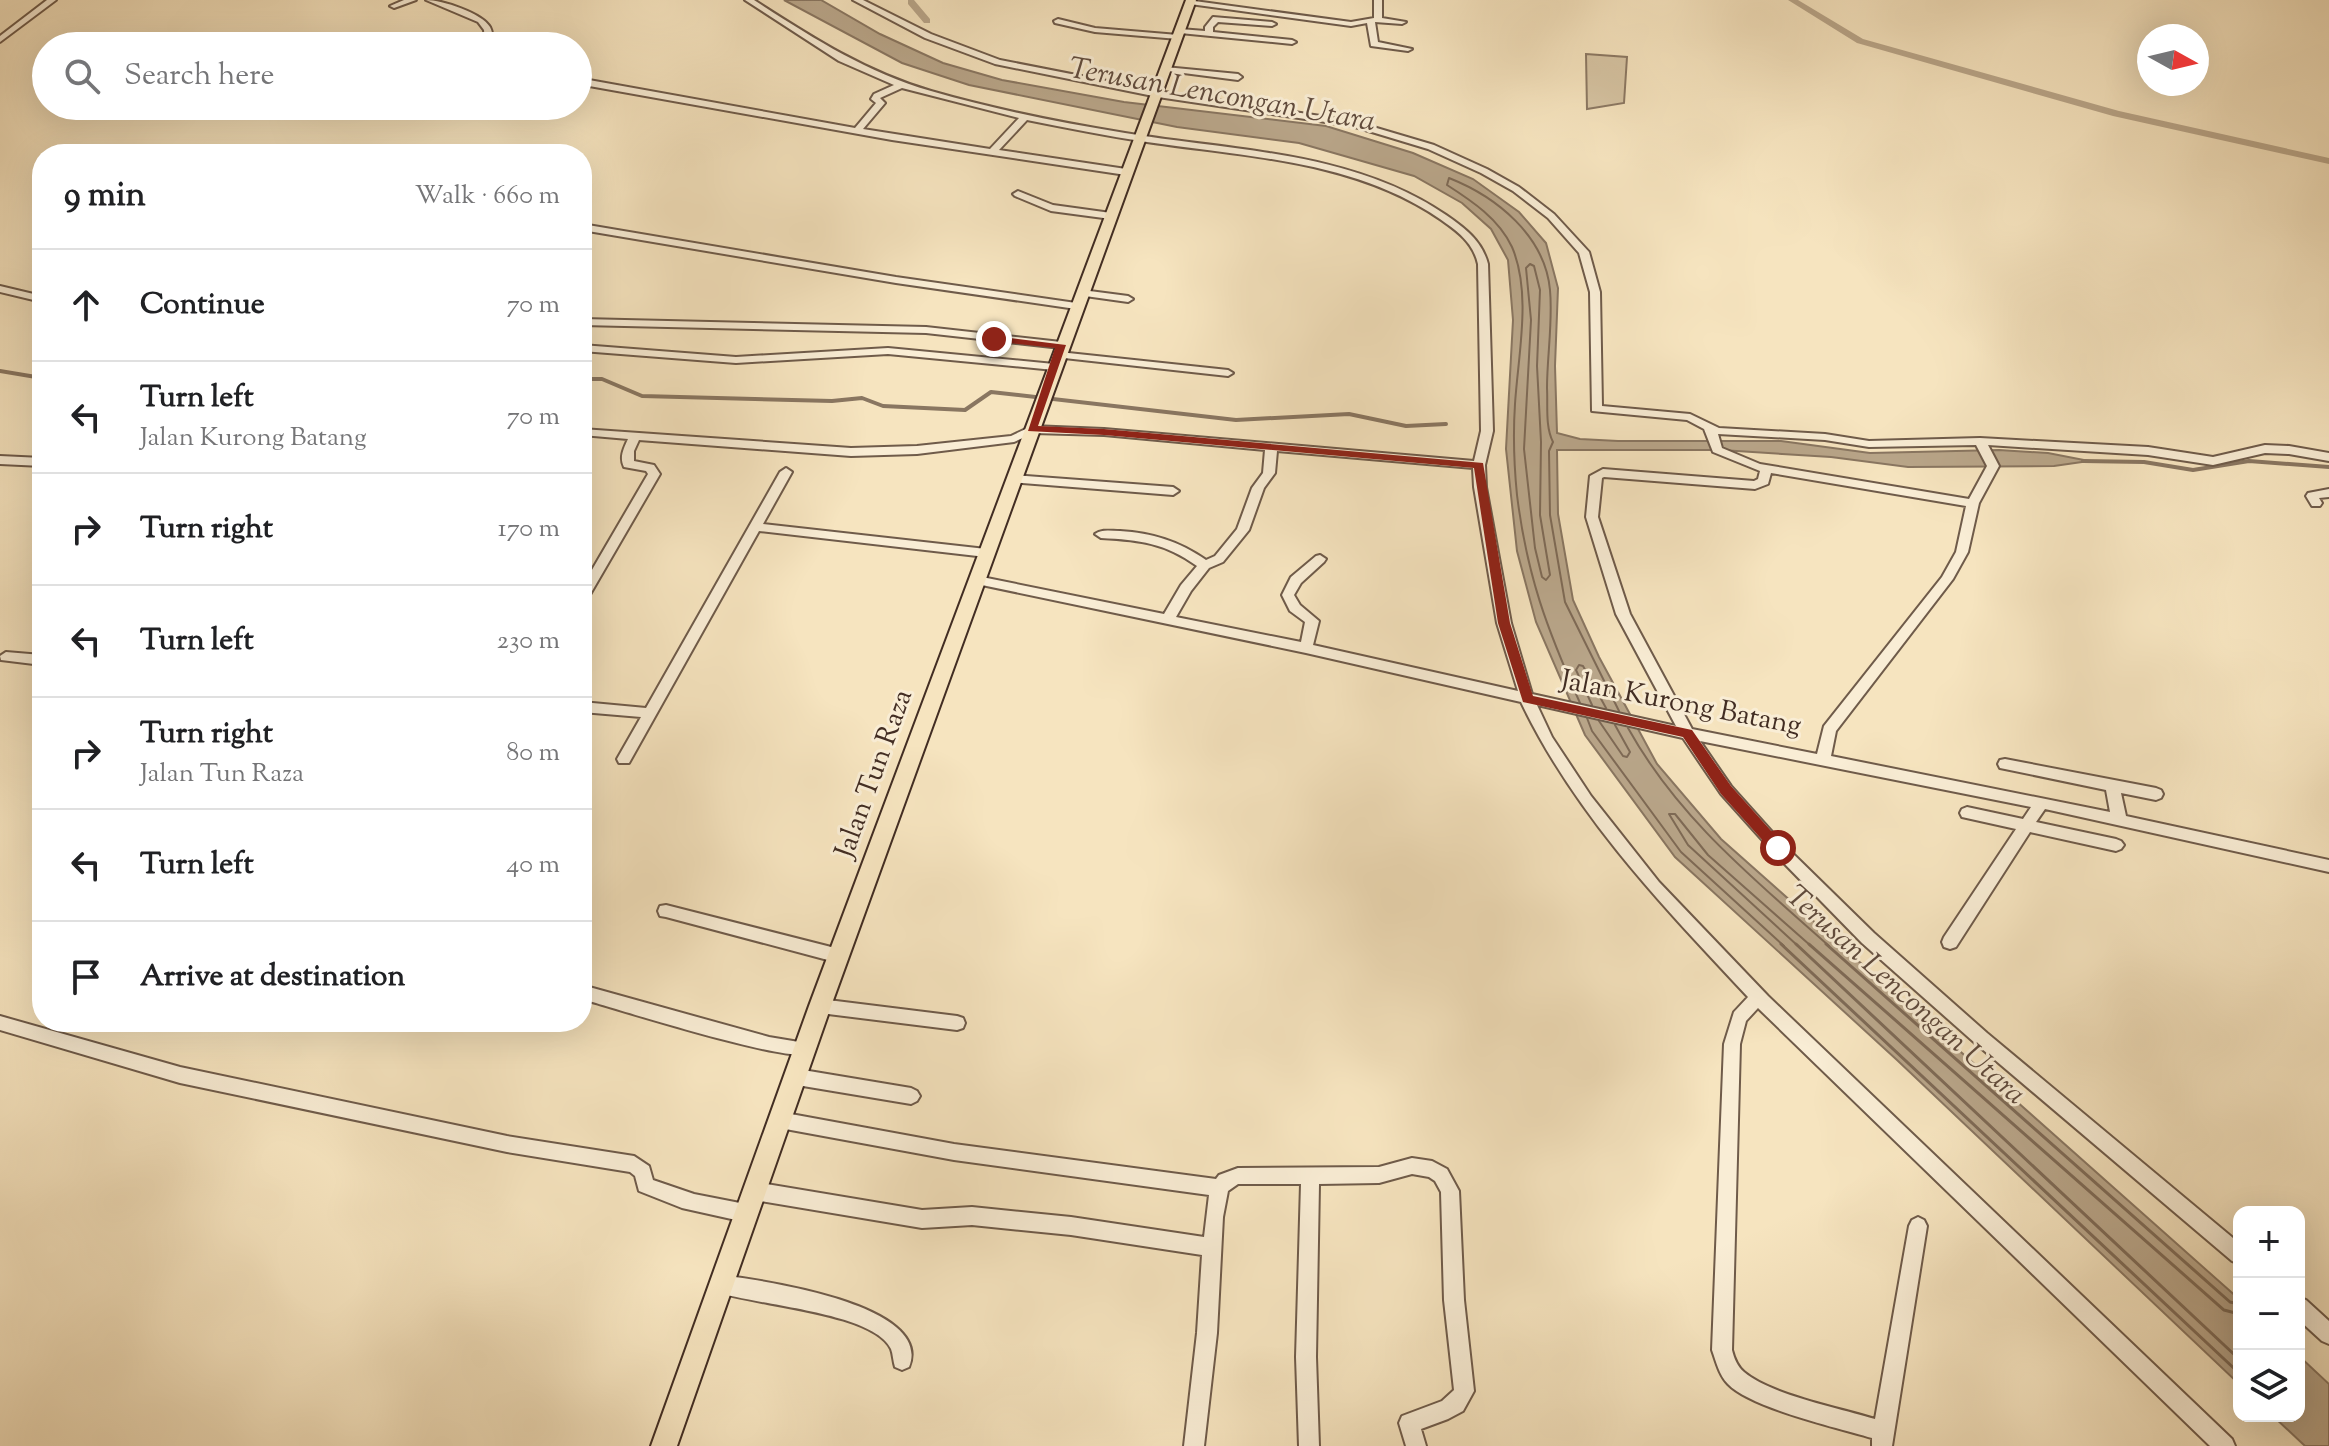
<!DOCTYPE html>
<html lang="en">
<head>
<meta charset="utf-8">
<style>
  :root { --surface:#fff; --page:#f6f6f6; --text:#202124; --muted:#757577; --line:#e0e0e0 }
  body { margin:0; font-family:"Sorts Mill Goudy",serif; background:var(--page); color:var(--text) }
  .controls { position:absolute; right:24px; bottom:24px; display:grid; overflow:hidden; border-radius:16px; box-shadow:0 8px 32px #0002 }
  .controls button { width:72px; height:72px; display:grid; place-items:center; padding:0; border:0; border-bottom:2px solid var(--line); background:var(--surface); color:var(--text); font:40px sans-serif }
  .compass { position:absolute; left:2137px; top:24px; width:72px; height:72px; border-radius:50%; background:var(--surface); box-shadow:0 8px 32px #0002; rotate:98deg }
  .stop { position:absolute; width:24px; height:24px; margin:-18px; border:6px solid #8f2418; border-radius:50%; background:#fff }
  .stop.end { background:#8f2418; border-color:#fff; box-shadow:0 2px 8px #0008 }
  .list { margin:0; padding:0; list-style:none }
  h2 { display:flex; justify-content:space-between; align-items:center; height:104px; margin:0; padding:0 32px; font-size:34px }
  h2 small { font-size:26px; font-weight:400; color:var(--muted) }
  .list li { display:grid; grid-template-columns:52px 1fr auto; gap:24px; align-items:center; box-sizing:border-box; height:112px; padding:0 32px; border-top:2px solid var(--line) }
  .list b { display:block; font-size:30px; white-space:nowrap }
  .list p { margin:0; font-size:26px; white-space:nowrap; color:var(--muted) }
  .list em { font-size:26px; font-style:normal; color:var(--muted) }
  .icon { flex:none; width:44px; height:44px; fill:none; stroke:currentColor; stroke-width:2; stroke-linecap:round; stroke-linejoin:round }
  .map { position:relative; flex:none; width:2329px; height:1446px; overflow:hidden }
  .search { position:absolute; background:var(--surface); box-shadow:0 8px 32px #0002; left:32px; top:32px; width:560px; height:88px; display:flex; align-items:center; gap:20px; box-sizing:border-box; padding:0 28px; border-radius:44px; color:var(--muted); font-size:30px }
  .panel { position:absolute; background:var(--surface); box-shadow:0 8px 32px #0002; left:32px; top:144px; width:560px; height:888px; border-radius:32px }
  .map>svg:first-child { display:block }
</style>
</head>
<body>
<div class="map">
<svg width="2329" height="1446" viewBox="0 0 2329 1446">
  <rect width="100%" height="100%" fill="#f6e4bf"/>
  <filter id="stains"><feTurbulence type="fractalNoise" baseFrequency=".0025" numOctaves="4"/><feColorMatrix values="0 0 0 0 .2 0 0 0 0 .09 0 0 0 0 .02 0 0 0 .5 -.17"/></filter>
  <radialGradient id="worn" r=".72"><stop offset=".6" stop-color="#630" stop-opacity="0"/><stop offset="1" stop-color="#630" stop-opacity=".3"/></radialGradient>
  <path fill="#d7c5a4" stroke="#8c7964" stroke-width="2" d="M1586 54 1627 57 1624 103 1587 109Z"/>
  <path fill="#b9a68a" stroke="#897661" stroke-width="2" d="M784 0H821L880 34 943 63 1002 80 1124 102 1326 126 1413 153 1473 179 1519 212 1546 243 1558 288 1555 366 1557 433 1580 439 1618 441H1781L1870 453 1999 450 2048 453 2089 461 2054 466 1908 467 1831 457 1721 450H1557L1558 514 1573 600 1599 657 1657 764 1721 839 2239 1299V1384L1897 1060 1675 857 1585 735 1536 622 1517 551 1506 449 1513 320 1508 260 1491 229 1462 203 1414 176 1299 143 1177 127 969 85 902 63Z
    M2299 1356 2329 1384V1446H2305L2273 1416H2299Z"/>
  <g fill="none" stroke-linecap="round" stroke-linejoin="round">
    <path stroke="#7e6a56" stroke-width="2" d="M1530 264 1534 266 1540 290 1537 366 1541 442 1540 515 1550 575 1546 580 1542 577 1535 548 1524 449 1531 320 1526 268Z
      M1580 703C1547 629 1527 576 1517 495 1514 465 1513 434 1515 404 1518 355 1532 294 1512 247 1499 219 1472 201 1447 185L1449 178C1497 197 1545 236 1550 290 1553 322 1547 356 1547 388 1548 406 1545 426 1553 442L1549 451 1550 515 1565 602 1619 711
      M1592 705 1576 670 1579 665 1583 666 1606 708
      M1587 718 1592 731 1681 852 1784 946
      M1599 721 1623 756 1627 757 1630 752 1615 725
      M1628 728C1678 818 1753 878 1829 946
      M1798 946 1688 845 1669 814H1675L1708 855 1811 946"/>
    <path stroke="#7e6a56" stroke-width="3" d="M1781 944 2239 1373
      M1796 944 2239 1359
      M1809 944 2224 1310 2239 1314
      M1826 944 2230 1302 2239 1304"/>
    <path stroke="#897661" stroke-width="4" d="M0 371 42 378
      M582 379H602L642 396 832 401 862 398 883 406 965 410 991 392 1236 420 1349 414 1406 426 1446 424
      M2083 461 2144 462 2193 470 2249 461 2329 467"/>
    <path fill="#b9a68a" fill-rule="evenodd" d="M908 0H914L930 19V23H924L908 4Z
      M1788 0H1798L1863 39 2119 111 2329 158V164L2113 116 1857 43Z"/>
    <g stroke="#6f5b4a" stroke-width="4">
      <path id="minor" d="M47 0H56L0 42V36Z
        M404 0H416L394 8 390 6Z
        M426 0C442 0 482 13 490 27 493 33 493 39 493 46H485L484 30 478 22Z
        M745 0H754C813 38 864 71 931 91 997 110 1058 122 1125 133 1233 151 1353 151 1446 215 1465 228 1482 241 1488 264L1493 431 1485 465 1486 487 1511 623 1532 694 1676 726 1616 614 1586 517 1590 476 1603 469 1754 481 1758 479 1760 471 1713 452 1704 429 1687 420 1592 411 1590 292 1579 253 1548 218 1513 191 1481 173 1428 149 1352 126 1158 97 995 64 925 38 853 0H863L931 34 1000 60 1158 91 1353 121 1434 145 1487 169 1519 187 1554 214 1589 252 1600 292 1602 406 1690 414 1719 428 1825 434 1869 441 1980 438 2148 447 2213 457 2265 445 2289 446 2329 453V461L2289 454 2265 453 2213 465 2148 455 1988 445 1999 466 1979 503 1968 552 1953 579 1836 731 1831 756 2110 812 2106 790 2005 769 2000 768 1998 764 2000 760 2005 759 2156 788 2161 790 2163 794 2161 798 2156 800 2121 793 2126 816 2329 860V872L2045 809 2036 822 2116 839 2121 841 2124 845 2121 849 2116 851 2030 832 1956 947 1950 949 1944 947 1942 942 1944 937 2016 829 1962 817 1960 813 1962 809 1967 807 2023 819 2031 807 1700 741 1731 786 1783 844 1874 933 1987 1033 2239 1243V1264L2232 1261 1975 1043 1862 943 1773 852 1721 794 1683 738 1537 705 1552 737 1591 796 1659 882 1768 996 2232 1439 2235 1446H2210L1758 1008 1746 1021 1740 1044 1732 1350C1734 1358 1737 1366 1744 1372 1771 1395 1840 1408 1875 1419L1909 1226 1912 1220 1918 1217 1924 1220 1927 1226 1892 1446H1872V1438C1838 1428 1751 1408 1728 1384 1719 1375 1716 1361 1712 1350L1724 1044 1734 1012 1748 997C1663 906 1575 815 1521 702L1306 653 977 584 971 580 977 576 1164 614 1181 585 1197 566C1165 543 1140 540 1101 538L1095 534C1102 529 1110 531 1120 531 1152 533 1179 541 1206 560L1215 556 1237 529 1252 488 1263 473 1265 450 1104 435 1034 433 1014 442 917 454 851 456 639 440 634 451V461L654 465 660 474 588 598 582 602V587L648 474 646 471 624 467C619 457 624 448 628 439L582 435V429L851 448 917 446 1011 436 1032 426 1104 429 1474 461 1481 431 1478 264C1473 242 1457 231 1440 219 1354 160 1247 157 1147 142 1107 136 1067 128 1027 120L999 150 1126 169 1131 172 1126 175 892 140 578 84V78L855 128 876 103 871 99 874 94 894 85 839 61ZM902 88 1019 118 990 149 863 129 885 103 880 98ZM1718 434 1825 440 1869 447 1976 445 1987 466 1969 499 1760 464 1722 448ZM1277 451 1473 468 1474 487 1497 623 1518 691 1313 645 1319 621 1300 605 1294 595 1301 583 1324 562 1326 559 1320 555 1316 556 1291 577 1282 595 1290 611 1305 622 1301 642 1176 617 1191 591 1209 568 1223 562 1249 530 1264 488 1275 473ZM1771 473 1966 506 1956 552 1942 577 1824 726 1817 754 1692 729 1630 614 1598 517 1602 478 1604 477 1755 489 1768 484Z
        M1187 0 1351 22 1374 18V0H1382V18L1406 22 1402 24 1375 22 1378 42 1412 49 1408 51 1371 46 1367 23 1351 26 1190 4 1186 2Z
        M1213 17 1272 22 1276 24 1272 26 1218 22 1213 27V32L1292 40 1296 42 1292 44 1180 33 1176 31 1180 29 1205 31V27Z
        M1058 19 1095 28 1178 35 1182 37 1178 39 1095 32 1055 23 1054 21Z
        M1165 67 1238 74 1242 77 1238 80 1168 71 1164 69Z
        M1018 191 1053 205 1111 213 1116 216 1111 219 1051 211 1015 196 1013 194Z
        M582 224 896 277 1076 303 1081 306 1076 309 896 283 582 230Z
        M0 286 42 296V302L0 292Z
        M1082 290 1128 296 1133 299 1128 302 1078 295 1077 293Z
        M582 319 926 327 1061 342 1066 345 1061 348 926 333 582 325Z
        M582 345 736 357 888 348 1054 364 1059 367 1054 370 888 354 736 363 582 351Z
        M1059 352 1228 370 1233 373 1228 376 1055 357V353Z
        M0 456 42 458V466L0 464Z
        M786 468 792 472 763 524 986 549 992 553 986 557 759 531 629 763H619L617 759 641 717 582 712V702L646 708 780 472Z
        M1013 475 1173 487 1179 491 1173 495 1009 482V476Z
        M2329 489V497L2319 498 2322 503 2320 506H2312L2306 496 2308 493Z
        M6 652 42 655V665L1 660 0 656Z
        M42 851V864L37 862 34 858 37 853Z
        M666 905 839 949 845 951 847 956 845 961 839 963 666 917 660 916 658 911 660 906Z
        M582 985 769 1037 811 1044 813 1049 811 1054C786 1063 618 1009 582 999Z
        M820 999 957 1016 963 1018 965 1023 963 1028 957 1030 820 1013 814 1011 812 1006 814 1001Z
        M0 1016 180 1067 507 1136 634 1156 649 1166 653 1180 694 1194 745 1204 751 1207 754 1213 751 1219 745 1222 682 1208 639 1191 635 1176 630 1172 507 1152 180 1083 0 1030Z
        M797 1069 911 1088 917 1091 920 1096 917 1101 911 1104 797 1085 791 1082 788 1077 791 1072Z
        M780 1112 954 1144 1216 1179 1219 1175 1238 1168 1379 1167 1412 1158 1432 1161 1447 1169 1459 1191 1464 1300 1474 1391 1463 1411 1448 1419 1421 1429 1426 1446H1406L1399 1423 1402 1416 1442 1401 1454 1390 1444 1300 1441 1192 1435 1181 1429 1177 1412 1174 1379 1183 1319 1184 1316 1357 1319 1446H1299L1296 1357 1301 1184H1238L1228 1191 1223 1217 1217 1333 1204 1446H1184L1197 1333 1202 1255 1071 1235 972 1225 922 1228 754 1200 748 1197 745 1191 748 1185 754 1182 922 1210 972 1207 1071 1217 1204 1237 1209 1195 954 1160 780 1128 774 1126 771 1120 774 1114Z
        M721 1275C759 1280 935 1304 909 1367L902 1370 895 1367C893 1361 893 1354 891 1349 873 1311 750 1305 714 1291L712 1284 714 1277Z
        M2299 1297 2306 1300 2329 1321V1344L2322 1341 2299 1320Z"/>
    </g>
    <g stroke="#422d23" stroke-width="4">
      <path id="major" d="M1186 0H1196L831 1006 677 1446H651L809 1006Z"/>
    </g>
    <use href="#minor" fill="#f9edd5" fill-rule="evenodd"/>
    <use href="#major" fill="#f6e4bf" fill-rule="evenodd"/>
  </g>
  <path fill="#8f2418" d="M994 336 1066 345 1038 426 1104 429 1483 463 1510 623 1533 696 1692 730 1731 786 1783 844V852H1773L1721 794 1683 737 1523 702 1498 623 1474 468 1104 435 1028 431 1055 348 990 341Z"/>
  <g text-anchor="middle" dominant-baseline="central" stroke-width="6" stroke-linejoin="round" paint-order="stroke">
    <g font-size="28" fill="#422d23" stroke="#f9edd5">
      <text transform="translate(1681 704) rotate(11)">Jalan Kurong Batang</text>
      <text transform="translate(875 774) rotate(-70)">Jalan Tun Raza</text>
    </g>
    <g font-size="30" font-style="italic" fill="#604b3d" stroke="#f9edd5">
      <text transform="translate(1222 96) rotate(10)">Terusan Lencongan Utara</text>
      <text transform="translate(1905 996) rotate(42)">Terusan Lencongan Utara</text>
    </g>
  </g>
  <rect width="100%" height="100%" filter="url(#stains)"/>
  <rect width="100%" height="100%" fill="url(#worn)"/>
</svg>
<div class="controls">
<button>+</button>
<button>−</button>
<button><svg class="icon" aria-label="layers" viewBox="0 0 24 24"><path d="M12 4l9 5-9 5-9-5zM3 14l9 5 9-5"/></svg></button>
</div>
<svg class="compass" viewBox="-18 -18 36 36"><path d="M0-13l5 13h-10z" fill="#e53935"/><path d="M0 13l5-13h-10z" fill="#757577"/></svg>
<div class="stop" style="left:1778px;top:848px"></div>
<div class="stop end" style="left:994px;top:339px"></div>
<div class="search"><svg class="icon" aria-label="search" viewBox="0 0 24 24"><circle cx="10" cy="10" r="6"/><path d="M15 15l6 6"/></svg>Search here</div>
<section class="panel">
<h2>9 min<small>Walk · 660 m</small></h2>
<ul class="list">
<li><svg class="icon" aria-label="ahead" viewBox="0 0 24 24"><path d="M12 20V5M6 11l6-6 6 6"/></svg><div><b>Continue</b></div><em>70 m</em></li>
<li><svg class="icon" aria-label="left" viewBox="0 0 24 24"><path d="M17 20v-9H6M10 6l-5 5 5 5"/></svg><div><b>Turn left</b><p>Jalan Kurong Batang</p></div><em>70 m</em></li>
<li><svg class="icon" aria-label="right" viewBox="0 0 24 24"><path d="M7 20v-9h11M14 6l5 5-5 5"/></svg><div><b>Turn right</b></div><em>170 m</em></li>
<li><svg class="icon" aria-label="left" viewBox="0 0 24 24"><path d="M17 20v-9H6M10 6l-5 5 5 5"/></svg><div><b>Turn left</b></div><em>230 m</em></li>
<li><svg class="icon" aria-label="right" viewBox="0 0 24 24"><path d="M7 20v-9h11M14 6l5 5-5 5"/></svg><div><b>Turn right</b><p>Jalan Tun Raza</p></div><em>80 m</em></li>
<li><svg class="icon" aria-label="left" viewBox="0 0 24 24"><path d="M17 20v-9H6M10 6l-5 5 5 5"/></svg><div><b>Turn left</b></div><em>40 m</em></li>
<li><svg class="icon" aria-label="arrive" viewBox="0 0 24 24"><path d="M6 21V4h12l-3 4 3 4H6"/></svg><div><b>Arrive at destination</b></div></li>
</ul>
</section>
</div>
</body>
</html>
